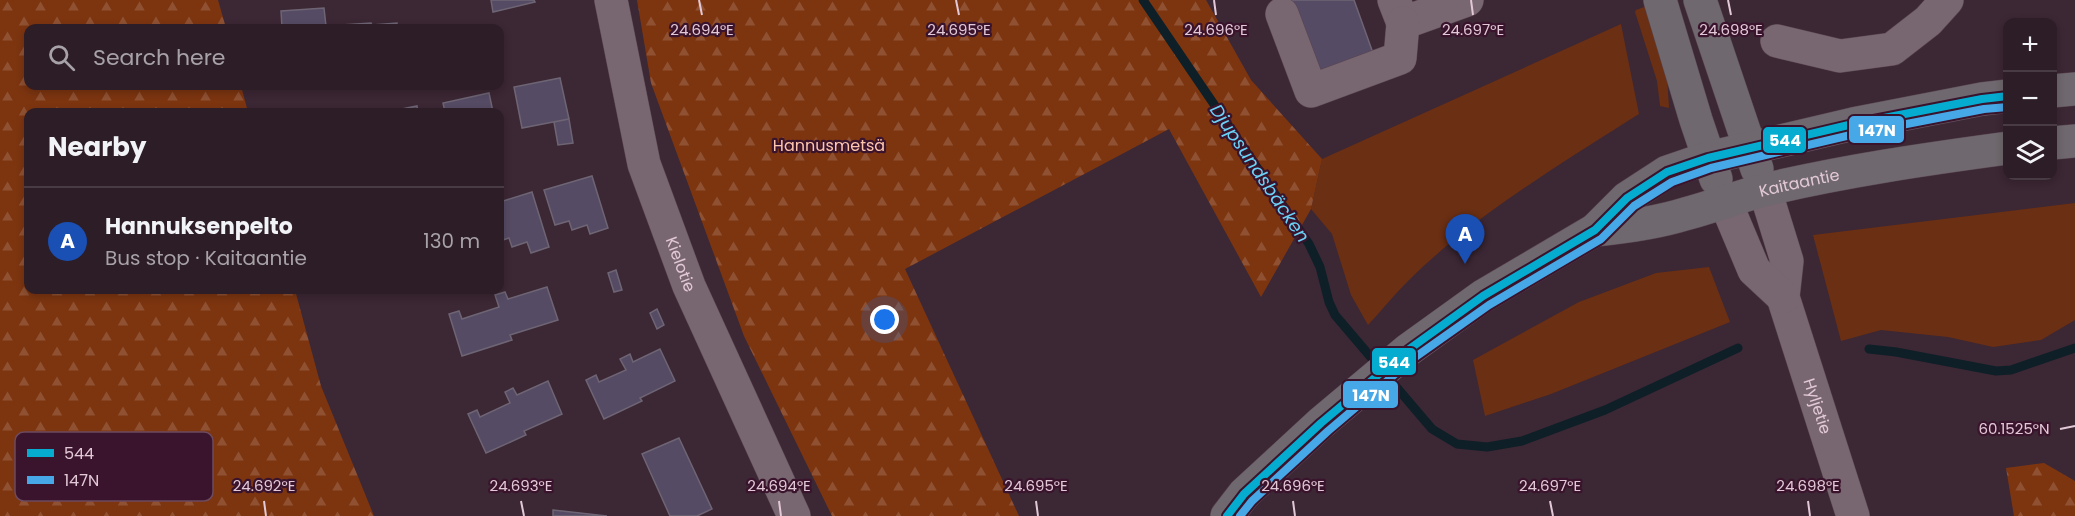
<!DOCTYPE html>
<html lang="en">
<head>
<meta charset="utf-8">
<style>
  :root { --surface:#2d1d27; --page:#35262f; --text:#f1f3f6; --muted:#a7a2a7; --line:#483b44; --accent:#a9909e }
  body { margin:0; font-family:Poppins,sans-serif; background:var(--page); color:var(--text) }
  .controls { position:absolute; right:18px; top:18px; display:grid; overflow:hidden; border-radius:12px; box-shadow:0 3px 9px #0003 }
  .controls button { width:54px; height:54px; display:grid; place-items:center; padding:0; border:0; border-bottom:2px solid var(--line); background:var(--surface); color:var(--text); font:30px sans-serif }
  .you { position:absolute; left:885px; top:320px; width:21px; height:21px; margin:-15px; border:4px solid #fff; border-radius:50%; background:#1a73e8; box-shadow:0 0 0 9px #1a73e833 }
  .badge { display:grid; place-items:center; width:39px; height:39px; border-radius:50%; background:var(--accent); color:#fff; font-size:20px; font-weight:700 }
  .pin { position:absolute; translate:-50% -50px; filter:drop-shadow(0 2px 3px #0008) }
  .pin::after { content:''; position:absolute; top:32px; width:21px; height:18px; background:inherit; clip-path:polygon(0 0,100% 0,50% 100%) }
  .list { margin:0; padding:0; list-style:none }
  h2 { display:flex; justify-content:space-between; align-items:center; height:78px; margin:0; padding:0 24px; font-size:26px }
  h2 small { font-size:20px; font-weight:400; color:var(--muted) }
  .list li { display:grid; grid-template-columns:39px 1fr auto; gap:18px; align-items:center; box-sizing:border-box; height:108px; padding:0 24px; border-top:2px solid var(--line) }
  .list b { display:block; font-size:22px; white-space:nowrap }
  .list p { margin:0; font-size:20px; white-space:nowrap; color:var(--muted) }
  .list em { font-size:20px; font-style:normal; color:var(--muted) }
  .icon { flex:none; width:33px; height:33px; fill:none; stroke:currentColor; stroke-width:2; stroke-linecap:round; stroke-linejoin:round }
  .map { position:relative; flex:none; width:2075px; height:516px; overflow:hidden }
  .search { position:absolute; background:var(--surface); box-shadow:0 3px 9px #0003; left:24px; top:24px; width:480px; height:66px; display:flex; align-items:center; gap:15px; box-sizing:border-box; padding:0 21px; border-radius:12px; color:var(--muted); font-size:22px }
  .panel { position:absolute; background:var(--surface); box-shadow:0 3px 9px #0003; left:24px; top:108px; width:480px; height:186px; border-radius:12px }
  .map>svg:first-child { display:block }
</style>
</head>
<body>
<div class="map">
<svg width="2075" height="516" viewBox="0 0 2075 516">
  <defs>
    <pattern id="forest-firs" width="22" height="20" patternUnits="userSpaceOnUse" patternTransform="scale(1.5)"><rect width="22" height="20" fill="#7d3510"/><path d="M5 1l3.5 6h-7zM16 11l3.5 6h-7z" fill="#8f5132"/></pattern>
  </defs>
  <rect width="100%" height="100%" fill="#3c2734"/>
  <path fill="#6b2f13" d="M1647 6 1667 75 1669 108 1660 106 1657 81 1635 12 1636 10Z
    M1621 24 1639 114C1562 163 1472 217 1408 281 1394 295 1381 311 1368 325L1351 295 1332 234 1311 209 1322 159Z
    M2075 203V320L2041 340 1993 347 1948 337 1881 330 1841 341 1813 235Z
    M1709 267 1730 322 1551 394 1485 416 1473 360 1579 302 1656 273Z"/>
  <path fill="url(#forest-firs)" d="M0 0H218L226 28H28V86H241L248 112H28V290H295L321 386 374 516H0Z
    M637 0H1206L1251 80 1322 159 1311 209 1261 297 1169 129 905 269 1019 516H832L744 336 651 83Z
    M2044 463 2075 481V516H2014L2006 468Z"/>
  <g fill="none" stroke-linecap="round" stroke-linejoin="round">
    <path stroke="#0e1f27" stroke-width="9" d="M1143 0 1309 244 1320 267 1329 302 1335 315 1432 429 1457 444 1487 447 1522 441 1605 410 1738 348
      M1869 349 1896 352 1996 371 2011 370 2075 348"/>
  </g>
  <path fill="#564b64" stroke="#6e6574" stroke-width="1.5" d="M491 0H534L535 2 493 12Z
    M1292 0H1354L1373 53 1318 73Z
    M324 8 326 26 371 23 372 25 397 23V28H282L281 11Z
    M560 78 569 119 522 128 514 87Z
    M489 93 493 112H445L443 103Z
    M417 106 418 112H387Z
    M569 119 573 143 558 145 554 122Z
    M592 176 608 228 590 234 587 225 572 230 569 221 555 225 544 190Z
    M532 192 549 247 531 253 527 242 512 247 509 238 500 241V202Z
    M616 270 622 290 614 292 608 273Z
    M547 287 558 320 510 335 512 340 462 356 449 314 459 311 462 319 499 307 495 295 505 292 508 299Z
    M657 309 664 325 657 329 650 313Z
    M660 349 675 381 640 398 642 401 604 419 586 380 596 375 599 382 626 370 620 359 630 354 633 362Z
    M548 381 562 414 524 431 526 435 486 453 468 414 477 410 480 417 510 403 505 392 513 388 517 395Z
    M679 438 712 509 697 516H670L642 454Z
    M553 510 607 516H553Z"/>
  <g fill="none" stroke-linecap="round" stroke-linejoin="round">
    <g stroke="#584550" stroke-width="34">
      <g id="minor">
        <path id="s1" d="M611 0 644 164 689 286 794 516"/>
        <path d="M1394 0 1403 23 1467 0"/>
        <path d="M1282 14 1311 91 1400 58 1403 23"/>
        <path d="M1777 41 1840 56 1892 49 1928 21 1947 0"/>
        <path id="s2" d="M1765 190 1787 261 1783 297 1853 516"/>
        <path d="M1725 201 1754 270 1783 297"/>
      </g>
    </g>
    <g stroke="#584550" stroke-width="34">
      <g id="major">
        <path d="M1660 0 1696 120 1716 179"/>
        <path d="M1700 0 1757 169"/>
        <path d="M2052 91 2075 89"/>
        <path d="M2052 143 2075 141"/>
        <path id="s3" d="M1595 230C1626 227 1656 223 1685 214 1712 207 1737 197 1764 190 1844 171 1926 159 2008 148"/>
        <path d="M1227 516 1244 494 1321 423 1408 350 1483 296 1595 230 1627 198 1667 172 1708 158 1853 124 1982 99 2008 96"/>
      </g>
    </g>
    <use href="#minor" stroke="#786670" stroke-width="33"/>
    <use href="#major" stroke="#6f686e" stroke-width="33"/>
    <g stroke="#3a142c" stroke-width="12">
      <path id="bus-1" d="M1227 516 1244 494 1321 423 1408 350 1483 296 1595 230 1627 198 1667 172 1708 158 1853 124 1982 99 2008 96"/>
    </g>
    <g stroke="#3a142c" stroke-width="12">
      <path id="bus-2" d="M1240 516 1252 501 1328 431 1414 358 1489 305 1601 239 1634 206 1672 182 1711 168 1855 134 1984 109 2008 107"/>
    </g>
    <use href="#bus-1" stroke="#06acd0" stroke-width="8"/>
    <use href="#bus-2" stroke="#46a8e7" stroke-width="8"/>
  </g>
  <path fill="none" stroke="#e3c9d7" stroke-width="2" d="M699 0 702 15M956 0 959 15M1214 0 1216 15M1471 0 1473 15M1728 0 1731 15M2060 429 2075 426M264 501 266 516M521 501 524 516M779 501 781 516M1036 501 1038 516M1293 501 1295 516M1550 501 1553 516M1808 501 1810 516"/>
  <g text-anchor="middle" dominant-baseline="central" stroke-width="4.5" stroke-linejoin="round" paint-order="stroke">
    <g font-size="16" fill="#ffc6ae" stroke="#3a142c">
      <text x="829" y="145">Hannusmetsä</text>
    </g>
    <g font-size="16" fill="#e3c9d7" stroke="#3a142c">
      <text stroke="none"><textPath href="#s3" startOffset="210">Kaitaantie</textPath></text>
      <text stroke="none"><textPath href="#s1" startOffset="274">Kielotie</textPath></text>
      <text stroke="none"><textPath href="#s2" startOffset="225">Hyljetie</textPath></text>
    </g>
    <g font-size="18" font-style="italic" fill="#6bd2f7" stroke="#3a142c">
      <text transform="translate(1260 173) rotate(56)">Djupsundsbäcken</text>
    </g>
  </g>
  <rect x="15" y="432" width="198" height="69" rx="9" fill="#3a142c" stroke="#6d4a5f" stroke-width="1.5"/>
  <rect x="27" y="449" width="27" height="8" fill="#06acd0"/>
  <rect x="27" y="476" width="27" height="8" fill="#46a8e7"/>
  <g font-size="16" fill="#e3c9d7">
    <text x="64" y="459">544</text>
    <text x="64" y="486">147N</text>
  </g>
  <g font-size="15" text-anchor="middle" fill="#e3c9d7" stroke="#3a142c" stroke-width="4.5" stroke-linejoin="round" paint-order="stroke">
    <text x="702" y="35">24.694°E</text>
    <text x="959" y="35">24.695°E</text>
    <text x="1216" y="35">24.696°E</text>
    <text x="1473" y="35">24.697°E</text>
    <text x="1731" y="35">24.698°E</text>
    <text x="2014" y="434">60.1525°N</text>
    <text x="264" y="491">24.692°E</text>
    <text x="521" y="491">24.693°E</text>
    <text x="779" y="491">24.694°E</text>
    <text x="1036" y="491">24.695°E</text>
    <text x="1293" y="491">24.696°E</text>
    <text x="1550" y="491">24.697°E</text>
    <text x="1808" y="491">24.698°E</text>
  </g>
  <g stroke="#3a142c" stroke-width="2">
    <rect x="1848" y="115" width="57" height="29" rx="6" fill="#46a8e7"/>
    <rect x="1762" y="126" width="45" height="28" rx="6" fill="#06acd0"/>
    <rect x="1371" y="347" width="46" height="29" rx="6" fill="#06acd0"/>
    <rect x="1342" y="380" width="57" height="29" rx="6" fill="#46a8e7"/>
  </g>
  <g font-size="16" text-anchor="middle" font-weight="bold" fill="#fff">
    <text x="1877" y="136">147N</text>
    <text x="1785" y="146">544</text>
    <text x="1394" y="368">544</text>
    <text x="1371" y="401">147N</text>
  </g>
</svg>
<div class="controls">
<button>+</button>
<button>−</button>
<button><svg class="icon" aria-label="layers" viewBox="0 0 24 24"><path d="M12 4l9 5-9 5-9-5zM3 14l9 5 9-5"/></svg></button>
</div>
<div class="you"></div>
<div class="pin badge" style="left:1465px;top:264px;background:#1a4fb4">A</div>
<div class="search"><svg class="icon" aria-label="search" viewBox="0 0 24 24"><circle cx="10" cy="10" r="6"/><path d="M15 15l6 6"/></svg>Search here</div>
<section class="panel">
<h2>Nearby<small></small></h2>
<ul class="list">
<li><span class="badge" style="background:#1a4fb4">A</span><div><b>Hannuksenpelto</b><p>Bus stop · Kaitaantie</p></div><em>130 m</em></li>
</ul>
</section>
</div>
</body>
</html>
